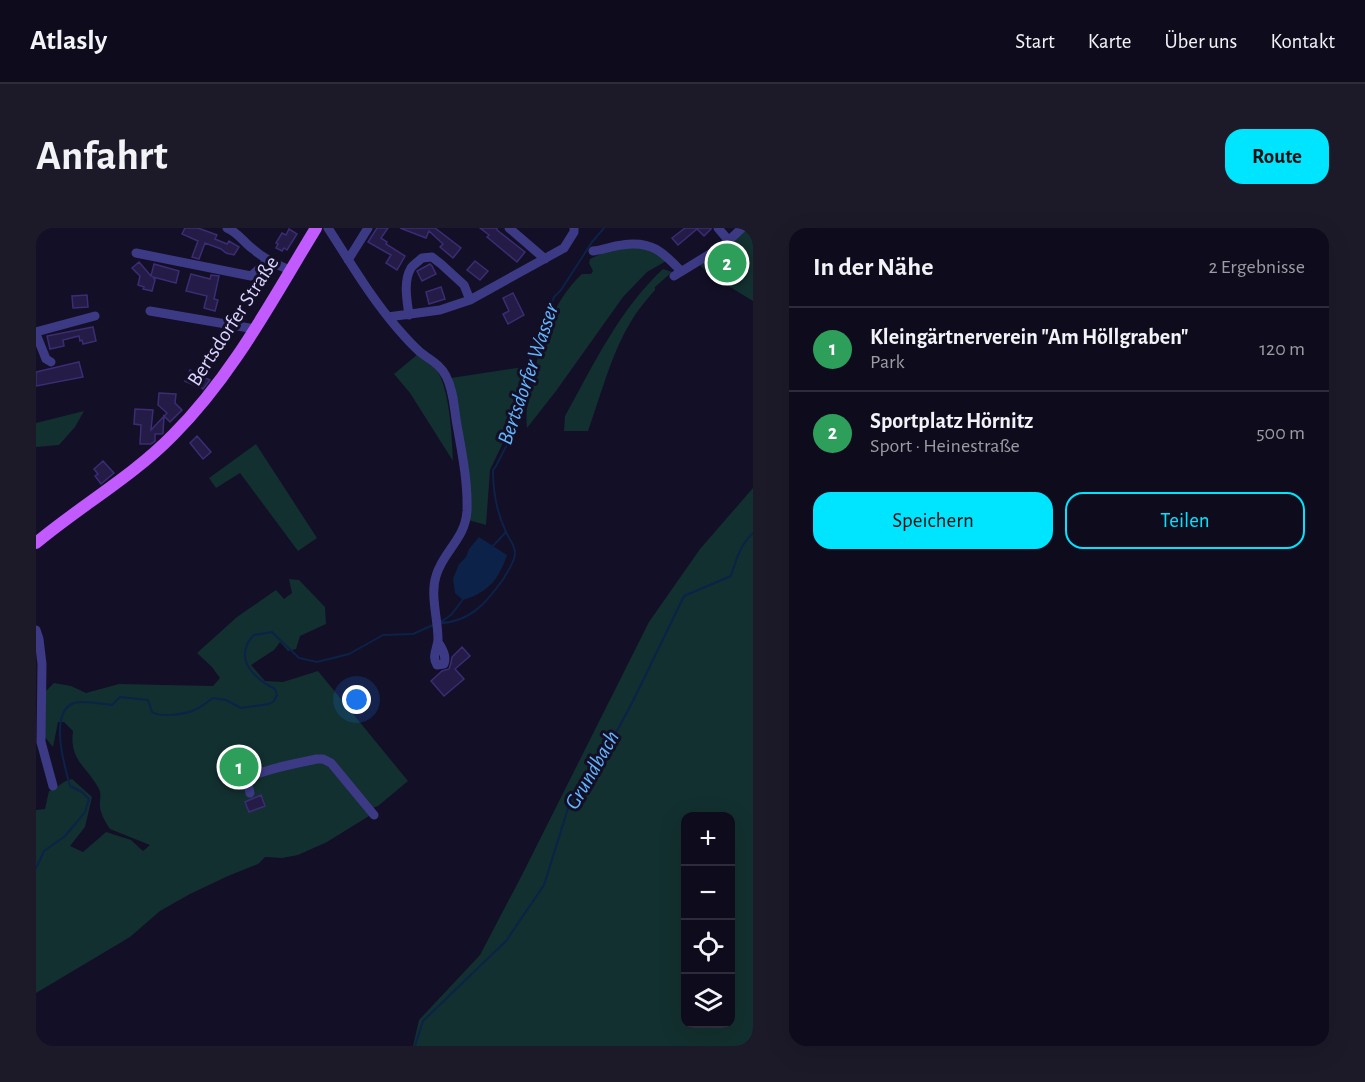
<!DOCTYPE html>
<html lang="de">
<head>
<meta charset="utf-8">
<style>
  :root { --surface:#0e0b1c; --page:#1c1929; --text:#f1f3f6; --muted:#9b9ba3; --line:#2e2b3b; --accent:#00e5ff }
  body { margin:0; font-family:"Alegreya Sans",sans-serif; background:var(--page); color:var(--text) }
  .controls { position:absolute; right:18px; bottom:18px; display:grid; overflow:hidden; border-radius:12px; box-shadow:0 6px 24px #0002 }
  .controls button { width:54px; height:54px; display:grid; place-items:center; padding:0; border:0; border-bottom:2px solid var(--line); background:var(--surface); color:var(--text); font:30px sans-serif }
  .you { position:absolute; left:321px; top:472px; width:21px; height:21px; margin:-15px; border:4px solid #fff; border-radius:50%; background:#1a73e8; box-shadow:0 0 0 9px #1a73e833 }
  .badge { display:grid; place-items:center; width:39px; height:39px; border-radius:50%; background:var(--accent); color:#fff; font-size:20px; font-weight:700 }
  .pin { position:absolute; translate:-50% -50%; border:3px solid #fff; box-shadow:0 2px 6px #0006 }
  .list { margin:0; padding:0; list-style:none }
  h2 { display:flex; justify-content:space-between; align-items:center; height:78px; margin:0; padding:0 24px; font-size:26px }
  h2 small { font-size:20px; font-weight:400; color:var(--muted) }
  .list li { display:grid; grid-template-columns:39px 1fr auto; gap:18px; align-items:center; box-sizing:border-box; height:84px; padding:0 24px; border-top:2px solid var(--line) }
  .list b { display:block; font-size:22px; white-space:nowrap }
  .list p { margin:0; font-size:20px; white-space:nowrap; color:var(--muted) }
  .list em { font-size:20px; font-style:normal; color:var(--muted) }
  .actions { display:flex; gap:12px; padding:18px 24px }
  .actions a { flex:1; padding:14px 0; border:2px solid var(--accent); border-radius:18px; text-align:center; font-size:21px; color:var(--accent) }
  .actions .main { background:var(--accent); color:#111 }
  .icon { flex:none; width:33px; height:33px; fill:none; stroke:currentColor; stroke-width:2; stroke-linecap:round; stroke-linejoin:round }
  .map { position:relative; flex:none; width:717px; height:818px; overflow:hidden; border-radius:18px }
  header { display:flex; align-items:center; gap:36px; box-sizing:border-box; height:84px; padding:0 30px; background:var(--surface); border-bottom:2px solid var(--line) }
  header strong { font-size:28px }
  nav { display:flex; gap:33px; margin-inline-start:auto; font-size:21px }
  .intro { display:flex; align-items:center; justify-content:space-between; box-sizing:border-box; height:144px; padding:0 36px }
  h1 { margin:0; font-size:42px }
  .button { padding:15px 27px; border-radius:18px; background:var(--accent); color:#111; font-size:21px; font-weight:700 }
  main { display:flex; gap:36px; padding:0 36px }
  aside { flex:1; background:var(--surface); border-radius:18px; box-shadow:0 6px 24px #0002 }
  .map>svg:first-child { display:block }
</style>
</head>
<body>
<header>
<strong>Atlasly</strong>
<nav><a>Start</a><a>Karte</a><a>Über uns</a><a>Kontakt</a></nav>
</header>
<div class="intro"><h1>Anfahrt</h1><a class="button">Route</a></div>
<main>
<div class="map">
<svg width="717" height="818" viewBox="0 0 717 818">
  <rect width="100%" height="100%" fill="#130f26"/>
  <path fill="#12302f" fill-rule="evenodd" d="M708 0H717V73L671 45 664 37Z
    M577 20H613L632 32 611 44 587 69 520 163 491 200C489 183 493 166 497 150 506 111 516 74 546 46H555L557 43 553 35 554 31Z
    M627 41 636 44 619 59V62C612 70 605 78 599 87 576 122 566 164 552 203H528L529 188C558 136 583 82 627 41Z
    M382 126C387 131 395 135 400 141 414 160 416 210 417 233L374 165 358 146Z
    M487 139 473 202 454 242 450 297 432 292 415 150Z
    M48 183 39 199 23 217 0 219V195Z
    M220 216 281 310 262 323 204 245 180 260 173 250Z
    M717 260V818H377L383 792 444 727 486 647 613 394 664 321ZM694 588V796H650V588Z
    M253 351 263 352 289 379 290 396 264 408 260 421 252 423 244 414 238 422 215 437 229 453 247 454 282 443 372 553 342 578 336 580 333 588 291 614 262 627 246 630 229 629 222 636 192 648 154 666 124 683 94 709 0 765V582L9 581 13 563C24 559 24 554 36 551L56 569 49 599 34 618 47 624 70 604 95 612 107 623 114 617 74 601C70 595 65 587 64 579 63 573 66 567 63 561 51 538 33 533 37 503L28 494H22L17 519 9 509 10 463 18 455 35 458 50 465 83 456 177 458 184 450 176 439 161 425 201 389 240 362 248 371 256 365Z"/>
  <path fill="#0c2248" d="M443 309 471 327C463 352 451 365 427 372L419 365 417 351 423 336 430 329 433 321Z"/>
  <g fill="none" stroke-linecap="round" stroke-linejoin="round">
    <path stroke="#0c2248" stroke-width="2" d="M455 320 470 304
      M403 395 415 387 428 370
      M403 395C434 395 452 373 468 350 472 342 479 334 479 325 479 317 473 311 470 304 461 285 457 262 457 242L460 238 476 207 500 120 518 69 525 62 556 14 568 0
      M0 640 8 623 28 609 41 594 49 584 53 571 46 564 34 558C29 540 12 484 38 475 46 472 67 476 76 477L84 469 112 472 116 484C123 488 128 487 136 487 156 485 161 482 177 470L190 472 205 480 233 476 238 473 241 467 239 461C225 454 204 439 210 420 211 415 215 410 218 407L236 404 263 430 281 434 313 426 347 407 377 406 397 397
      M379 818 387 793 470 713 508 657 534 574 561 540 597 473 648 368 695 348C700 332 704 317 717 305"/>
  </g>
  <path fill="#241b47" stroke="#3b2d73" stroke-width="1.5" d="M149 0H162L181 7 179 11 191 16 193 13 203 19 198 27 190 25 185 21 169 15 163 31 156 29 162 13 146 6Z
    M341 0H352L345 10 351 14 350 16 369 28 361 42 350 35 355 27 332 14Z
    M364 0H399L425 20 417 30 404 19 407 16 393 3 390 10Z
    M444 0H461V2L489 24 481 34 451 9 453 7Z
    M649 0H675V1L668 8 661 1 642 17 636 10Z
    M253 1 261 6 251 22 248 20 246 23 240 20 242 16 240 15 246 5 250 7Z
    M684 31 699 42 689 54 674 43Z
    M439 33 452 43 444 52 431 42Z
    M103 34 115 48 118 36 143 43 140 55 117 49 119 52 116 63 107 61 108 59 102 57 104 48 96 40Z
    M394 36 396 38 400 46 386 53 381 43Z
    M155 46 174 51 175 47 183 48 178 71 182 72 179 83 168 80 171 68 150 63Z
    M405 59 409 71 393 76 390 64Z
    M477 65 488 87 472 96 467 86 473 83 467 70Z
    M51 67 52 79 37 80 36 68Z
    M57 99 60 113 47 116 46 112 44 113 43 108 27 112 28 118 14 121 11 108Z
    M43 134 47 149 0 158V144Z
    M154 142 159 145V152L162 146 174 152 167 161 158 154V157L149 153Z
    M123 165 140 166 139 175 146 182 134 194 128 188 127 205 126 206H119V213L115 216H104L105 197 98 196 99 181 117 182 115 202 131 185 122 177Z
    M161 208 175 224 167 231 154 215Z
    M67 233 78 245 65 256 59 248 62 246 58 241Z
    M426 419 434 428 419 441 428 451 408 468 395 453 406 443 413 441 415 435 416 429Z
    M225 567 229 578 213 584 209 574Z"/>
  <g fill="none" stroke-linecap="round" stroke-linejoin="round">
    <path stroke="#3d3a85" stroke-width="9" d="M191 0C203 5 207 14 217 21 228 31 241 37 254 42
      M292 0C314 34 335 70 362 101 369 109 376 117 384 124 394 132 404 136 410 148 418 163 418 181 421 197 426 225 432 254 431 283 429 312 407 323 400 348 394 367 402 391 402 411 402 420 395 428 401 437L408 436C411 428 406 420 402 414
      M473 0 509 31
      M682 0 693 13
      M557 23C567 22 576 18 586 17 615 12 627 24 645 43
      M100 25 215 48 233 32
      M312 32 332 0
      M638 48 687 18 706 0
      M114 83 219 101
      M373 87C371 73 367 53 375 40 378 36 383 33 386 30L396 29 405 36 428 57 434 72
      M352 89 404 82 434 72 528 20 538 4V0
      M0 104 59 88
      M0 106 10 131 15 134
      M0 402 3 411 6 436 5 514 17 558
      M214 565C213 560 211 556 214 551 221 542 268 534 281 531H287L295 535 338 587"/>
    <path stroke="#c25bff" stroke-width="12" d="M0 315C44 278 96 249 137 207 197 147 236 72 280 0"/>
  </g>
  <g text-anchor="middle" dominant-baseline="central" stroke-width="6" stroke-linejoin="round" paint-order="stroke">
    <g font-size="21" fill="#d9d4ff" stroke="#130f26">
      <text transform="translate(197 93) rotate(-57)">Bertsdorfer Straße</text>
    </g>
    <g font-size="22" font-style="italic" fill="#62b6ff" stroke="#130f26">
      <text transform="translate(492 146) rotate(-71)">Bertsdorfer Wasser</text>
      <text transform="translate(556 542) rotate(-60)">Grundbach</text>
    </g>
  </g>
</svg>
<div class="controls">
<button>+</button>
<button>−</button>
<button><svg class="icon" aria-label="locate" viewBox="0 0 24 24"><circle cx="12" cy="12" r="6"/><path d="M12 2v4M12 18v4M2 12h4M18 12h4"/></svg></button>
<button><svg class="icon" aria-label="layers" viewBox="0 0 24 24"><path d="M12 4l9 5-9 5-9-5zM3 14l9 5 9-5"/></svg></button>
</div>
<div class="you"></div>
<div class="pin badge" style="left:203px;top:539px;background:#2e9e5b">1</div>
<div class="pin badge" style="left:691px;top:35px;background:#2e9e5b">2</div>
</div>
<aside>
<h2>In der Nähe<small>2 Ergebnisse</small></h2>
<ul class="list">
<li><span class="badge" style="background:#2e9e5b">1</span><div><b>Kleingärtnerverein &quot;Am Höllgraben&quot;</b><p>Park</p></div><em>120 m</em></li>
<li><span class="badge" style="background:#2e9e5b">2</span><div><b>Sportplatz Hörnitz</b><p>Sport · Heinestraße</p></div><em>500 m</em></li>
</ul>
<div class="actions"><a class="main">Speichern</a><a>Teilen</a></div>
</aside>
</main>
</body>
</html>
